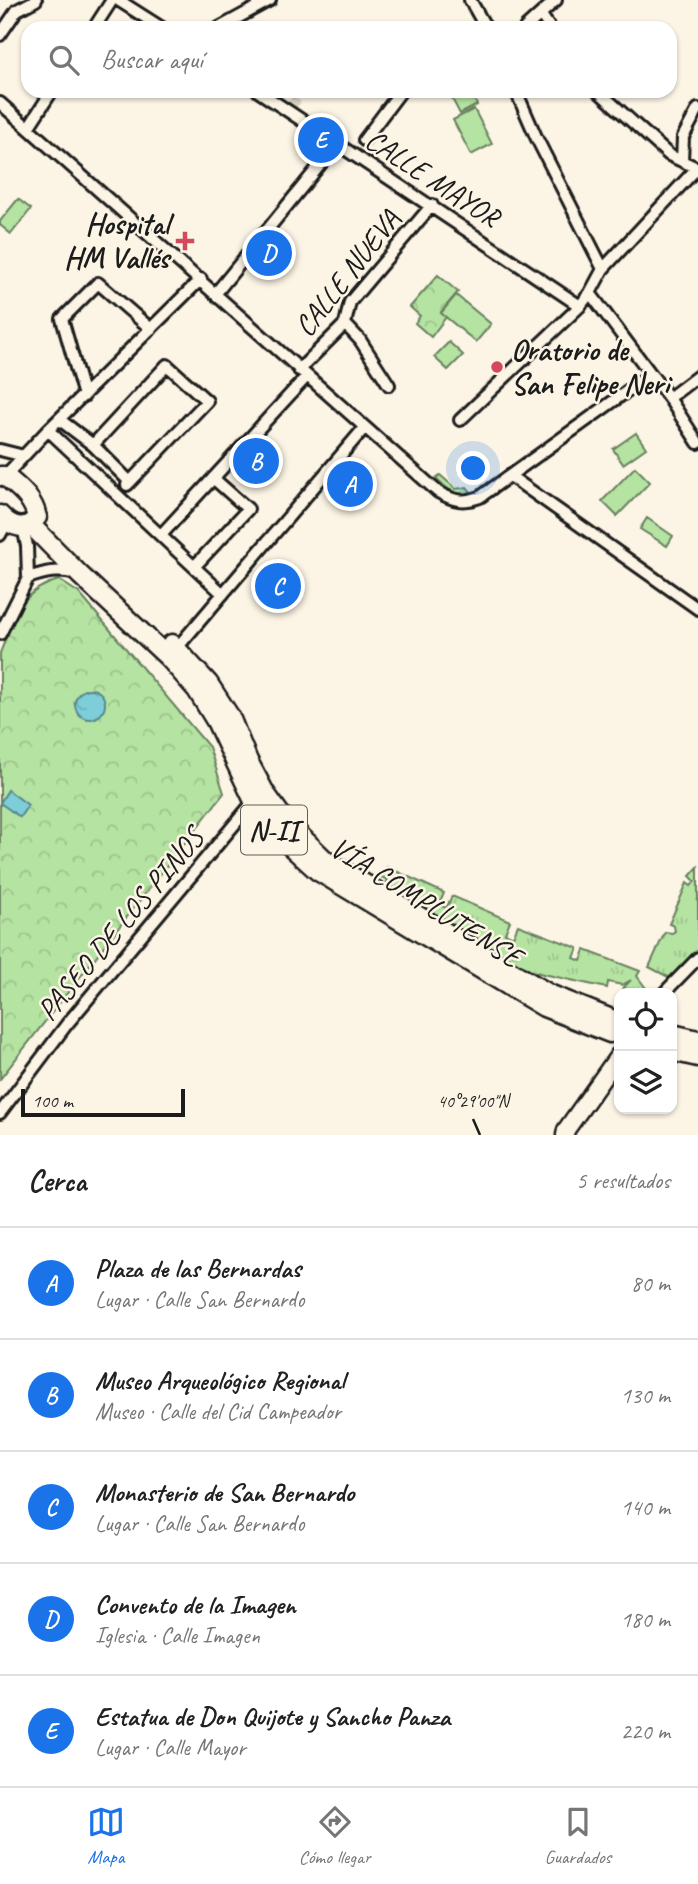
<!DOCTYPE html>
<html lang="es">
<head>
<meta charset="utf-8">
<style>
  :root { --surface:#fff; --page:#f6f6f6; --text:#222; --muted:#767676; --line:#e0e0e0; --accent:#1a73e8 }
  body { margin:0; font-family:Caveat,sans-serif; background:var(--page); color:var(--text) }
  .controls { position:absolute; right:21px; bottom:21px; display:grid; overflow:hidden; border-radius:14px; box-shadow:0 2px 5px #0004 }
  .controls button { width:63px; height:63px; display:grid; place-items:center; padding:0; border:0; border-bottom:2px solid var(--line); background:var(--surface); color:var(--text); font:35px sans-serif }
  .scale { position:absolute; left:21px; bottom:18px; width:164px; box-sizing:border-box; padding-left:7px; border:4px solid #1c1c1c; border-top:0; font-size:19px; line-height:24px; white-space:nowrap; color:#1c1c1c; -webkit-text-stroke:5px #fcf5e5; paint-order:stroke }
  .you { position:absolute; left:474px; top:469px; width:24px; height:24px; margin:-18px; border:5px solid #fff; border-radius:50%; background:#1a73e8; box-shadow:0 0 0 10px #1a73e833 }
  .badge { display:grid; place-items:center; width:46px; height:46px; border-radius:50%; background:var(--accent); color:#fff; font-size:23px; font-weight:700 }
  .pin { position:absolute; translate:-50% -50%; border:4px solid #fff; box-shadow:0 2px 7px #0006 }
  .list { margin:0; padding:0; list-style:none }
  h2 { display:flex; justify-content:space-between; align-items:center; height:91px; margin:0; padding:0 28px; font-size:30px }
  h2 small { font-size:23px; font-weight:400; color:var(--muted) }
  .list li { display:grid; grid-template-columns:46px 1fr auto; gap:21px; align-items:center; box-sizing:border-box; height:112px; padding:0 28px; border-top:2px solid var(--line) }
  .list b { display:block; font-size:26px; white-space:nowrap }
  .list p { margin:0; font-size:23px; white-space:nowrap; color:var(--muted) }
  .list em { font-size:23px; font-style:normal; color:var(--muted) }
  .icon { flex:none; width:38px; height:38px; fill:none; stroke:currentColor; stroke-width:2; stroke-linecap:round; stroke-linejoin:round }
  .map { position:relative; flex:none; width:698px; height:1135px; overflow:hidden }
  .search { position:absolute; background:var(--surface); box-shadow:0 2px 5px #0004; left:21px; right:21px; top:21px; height:77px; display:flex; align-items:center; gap:18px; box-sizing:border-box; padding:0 24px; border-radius:21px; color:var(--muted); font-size:26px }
  .sheet { height:651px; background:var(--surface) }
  nav { display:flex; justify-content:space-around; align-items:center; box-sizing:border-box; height:98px; border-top:2px solid var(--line); background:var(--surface); font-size:19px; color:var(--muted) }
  nav a { display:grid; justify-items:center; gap:4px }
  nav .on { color:var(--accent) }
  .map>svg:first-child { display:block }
</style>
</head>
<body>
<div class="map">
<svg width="698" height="1135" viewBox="0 0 698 1135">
  <defs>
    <pattern id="grass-tufts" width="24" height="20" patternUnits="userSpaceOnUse" patternTransform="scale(1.75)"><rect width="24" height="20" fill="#b5e3a2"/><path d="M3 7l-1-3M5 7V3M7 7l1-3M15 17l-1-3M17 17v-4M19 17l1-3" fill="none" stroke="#9bc28b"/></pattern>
    <pattern id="forest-crowns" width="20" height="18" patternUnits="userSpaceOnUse" patternTransform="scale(1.75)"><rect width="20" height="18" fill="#b5e3a2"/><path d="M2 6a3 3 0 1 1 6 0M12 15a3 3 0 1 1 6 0" fill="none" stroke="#9bc28b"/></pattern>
    <pattern id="water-ripples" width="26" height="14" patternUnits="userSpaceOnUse" patternTransform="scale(1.75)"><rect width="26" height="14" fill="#7eced9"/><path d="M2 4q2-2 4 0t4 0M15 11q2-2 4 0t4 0" fill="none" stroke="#6cb0ba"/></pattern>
  </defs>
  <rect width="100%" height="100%" fill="#fcf5e5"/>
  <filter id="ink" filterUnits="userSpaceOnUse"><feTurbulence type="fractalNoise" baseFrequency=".0143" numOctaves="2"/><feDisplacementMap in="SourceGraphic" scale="14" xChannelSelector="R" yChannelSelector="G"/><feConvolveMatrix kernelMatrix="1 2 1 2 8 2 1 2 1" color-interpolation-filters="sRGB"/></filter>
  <g filter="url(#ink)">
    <path fill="url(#grass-tufts)" stroke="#68805f" stroke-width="2" d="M387 867 444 893 439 905 446 908 452 896 510 921 505 933 513 937 518 925 578 948 574 958 581 961 585 950 640 971 637 976 648 991 646 993 623 988 631 980 622 985 608 982 607 988 530 971 385 885 388 880 381 877Z
      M698 867V954L674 980 649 967 665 932 672 933 675 931 674 926 669 924 687 883 691 886 695 881 690 876Z"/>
    <path fill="url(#forest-crowns)" stroke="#68805f" stroke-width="2" d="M438 275 458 292 441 312 446 317 431 337 415 323 420 316 410 307Z
      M59 580 79 593 209 747 224 793 0 1079V653C14 619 19 590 59 580Z"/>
    <path fill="#b5e3a2" stroke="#68805f" stroke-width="2" d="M448 91H470L477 105 460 114Z
      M474 109 492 144 471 155 453 120Z
      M18 199 31 209 11 234 0 225V221Z
      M456 295 491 324 476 342 441 313Z
      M449 342 463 355 448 370 434 357Z
      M636 433 646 448 623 464 613 449Z
      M635 467 650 482 617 516 602 501Z
      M440 475 456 489 467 487 471 492C456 500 447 488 436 478Z
      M647 518 673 536 667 546 640 529Z"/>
    <path fill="url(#water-ripples)" stroke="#57878d" stroke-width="2" d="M75 704a15 15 0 1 1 30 0a15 15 0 1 1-30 0Z
      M8 790 28 805 20 817 0 803Z"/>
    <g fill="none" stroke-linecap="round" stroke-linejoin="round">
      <path stroke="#dad4c7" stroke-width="10" stroke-dasharray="10 5" stroke-linecap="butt" d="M291 107 303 91"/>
      <g stroke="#1c1c1c" stroke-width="16">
        <path id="street" d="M118 0 162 28
          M470 0 486 28
          M541 15 550 28
          M94 28 112 0
          M219 28 270 0
          M525 28 556 0
          M0 35 17 10 36 0
          M258 91 580 306
          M516 91 537 139 603 269
          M598 91 669 155 697 168
          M0 103 438 492C454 501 463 503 480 497L651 374
          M28 128 52 91
          M364 140 401 91
          M682 161 683 137 698 109
          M216 293 337 144
          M590 293 669 398 698 443
          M345 324 360 340 389 385
          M299 370 345 324 350 302 432 205
          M84 396 62 319 98 283 151 329
          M669 398 698 376
          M60 420 93 445 130 482 127 485
          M460 420 580 306 590 293 603 269 698 167
          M48 430 223 594
          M93 445 167 365 207 401 130 482
          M0 450 24 456
          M5 476 48 430 201 279
          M510 476 698 609
          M0 535 7 522
          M161 535 307 376
          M194 567 248 509 213 478
          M28 578C45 572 58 569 76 574
          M0 634 28 578 27 546 23 527
          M176 649 365 427
          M664 993 698 958
          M0 1113 67 1024 254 801"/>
      </g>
      <g stroke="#1c1c1c" stroke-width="21">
        <path id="secondary" d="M565 1135 566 1130 619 1055"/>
      </g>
      <g stroke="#1c1c1c" stroke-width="23">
        <path id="primary" d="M0 476H5C19 488 33 498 37 517
          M0 515C12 528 26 532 37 517
          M31 525 80 575 169 658 197 690 216 721 254 801 275 832 318 871 544 1007 610 1033
          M172 644 208 683 230 717 248 761 265 793 285 821 326 861 549 994 614 1020
          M672 1034 698 1040
          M672 1051 698 1057"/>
      </g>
      <use href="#street" stroke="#fcf5e5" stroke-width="10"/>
      <use href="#secondary" stroke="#fcf5e5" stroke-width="16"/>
      <use href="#primary" stroke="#fcf5e5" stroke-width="18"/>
    </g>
  </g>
  <path fill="none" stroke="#1c1c1c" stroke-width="2.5" d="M473 1119 480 1135"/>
  <g fill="#d1495b" stroke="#fcf5e5" stroke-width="2.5">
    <path d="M181.5 230.5h7v7h7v7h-7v7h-7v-7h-7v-7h7z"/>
    <circle cx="497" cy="367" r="7"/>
  </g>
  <g text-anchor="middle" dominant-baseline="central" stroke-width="5" stroke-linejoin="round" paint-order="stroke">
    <rect fill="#fcf5e5" stroke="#5f5d58" stroke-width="2" x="241" y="805.5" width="66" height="49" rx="5"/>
    <g font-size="28" font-weight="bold" fill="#1c1c1c">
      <text x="274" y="830">N-II</text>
    </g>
    <g font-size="30" fill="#1c1c1c" stroke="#fcf5e5">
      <text transform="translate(433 178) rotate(33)">CALLE MAYOR</text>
      <text transform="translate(347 273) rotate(-52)">CALLE NUEVA</text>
      <text transform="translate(426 902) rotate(32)">VÍA COMPLUTENSE</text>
      <text transform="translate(120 924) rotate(-50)">PASEO DE LOS PINOS</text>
    </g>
    <g font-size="30" font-weight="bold" fill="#1c1c1c" stroke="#fcf5e5" text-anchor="end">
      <text x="169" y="224">Hospital<tspan x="169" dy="34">HM Vallés</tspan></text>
      <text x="511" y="350" text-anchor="start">Oratorio de<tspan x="511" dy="34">San Felipe Neri</tspan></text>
    </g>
  </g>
  <g font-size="18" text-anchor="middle" fill="#1c1c1c" stroke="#fcf5e5" stroke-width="5" stroke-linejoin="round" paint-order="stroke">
    <text x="473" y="1107">40°29'00"N</text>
  </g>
</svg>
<div class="controls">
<button><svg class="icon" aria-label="locate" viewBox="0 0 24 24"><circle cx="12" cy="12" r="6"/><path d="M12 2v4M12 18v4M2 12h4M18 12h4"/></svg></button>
<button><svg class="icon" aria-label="layers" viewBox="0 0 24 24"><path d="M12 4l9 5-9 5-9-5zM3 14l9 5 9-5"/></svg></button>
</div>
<div class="scale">100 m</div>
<div class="you"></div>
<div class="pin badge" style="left:350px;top:484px">A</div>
<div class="pin badge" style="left:256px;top:461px">B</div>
<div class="pin badge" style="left:278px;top:586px">C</div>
<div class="pin badge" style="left:269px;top:253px">D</div>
<div class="pin badge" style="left:321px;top:140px">E</div>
<div class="search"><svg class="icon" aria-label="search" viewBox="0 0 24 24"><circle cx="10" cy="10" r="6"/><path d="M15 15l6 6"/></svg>Buscar aquí</div>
</div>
<section class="sheet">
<h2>Cerca<small>5 resultados</small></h2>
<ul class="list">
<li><span class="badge">A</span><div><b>Plaza de las Bernardas</b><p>Lugar · Calle San Bernardo</p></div><em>80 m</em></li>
<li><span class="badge">B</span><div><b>Museo Arqueológico Regional</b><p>Museo · Calle del Cid Campeador</p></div><em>130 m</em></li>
<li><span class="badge">C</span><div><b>Monasterio de San Bernardo</b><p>Lugar · Calle San Bernardo</p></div><em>140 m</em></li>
<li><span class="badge">D</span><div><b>Convento de la Imagen</b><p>Iglesia · Calle Imagen</p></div><em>180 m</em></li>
<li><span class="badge">E</span><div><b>Estatua de Don Quijote y Sancho Panza</b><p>Lugar · Calle Mayor</p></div><em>220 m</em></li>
</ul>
</section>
<nav>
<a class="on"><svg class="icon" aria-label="map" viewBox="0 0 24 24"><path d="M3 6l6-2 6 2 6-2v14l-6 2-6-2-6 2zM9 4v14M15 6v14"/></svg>Mapa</a>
<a><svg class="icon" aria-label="directions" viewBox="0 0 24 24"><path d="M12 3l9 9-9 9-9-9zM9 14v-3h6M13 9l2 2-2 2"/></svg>Cómo llegar</a>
<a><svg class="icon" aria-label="saved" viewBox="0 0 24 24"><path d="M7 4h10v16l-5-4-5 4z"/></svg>Guardados</a>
</nav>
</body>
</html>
